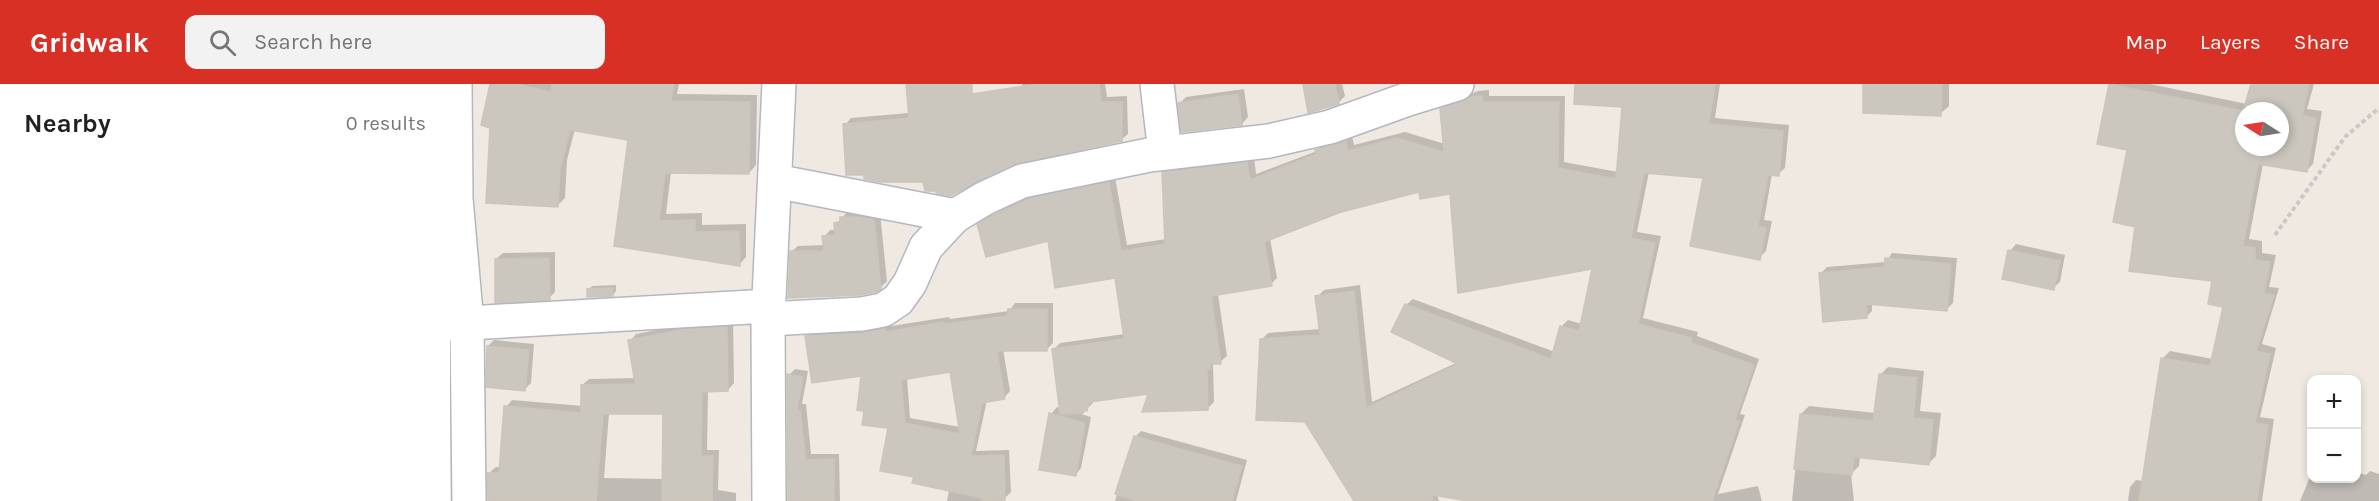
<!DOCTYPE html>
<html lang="en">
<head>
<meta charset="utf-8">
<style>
  :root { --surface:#fff; --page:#f2f2f2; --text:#202124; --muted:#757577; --line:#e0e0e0; --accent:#d93025 }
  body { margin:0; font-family:Karla,sans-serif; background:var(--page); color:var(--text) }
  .controls { position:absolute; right:18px; bottom:18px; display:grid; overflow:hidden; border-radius:12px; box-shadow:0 3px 9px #0003 }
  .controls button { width:54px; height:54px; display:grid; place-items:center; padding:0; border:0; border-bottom:2px solid var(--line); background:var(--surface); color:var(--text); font:30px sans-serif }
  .compass { position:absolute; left:1785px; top:18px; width:54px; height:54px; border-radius:50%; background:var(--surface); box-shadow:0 3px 9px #0003; rotate:282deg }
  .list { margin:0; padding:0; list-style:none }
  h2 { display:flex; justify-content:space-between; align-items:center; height:78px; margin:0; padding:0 24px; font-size:26px }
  h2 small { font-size:20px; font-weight:400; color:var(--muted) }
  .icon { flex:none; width:33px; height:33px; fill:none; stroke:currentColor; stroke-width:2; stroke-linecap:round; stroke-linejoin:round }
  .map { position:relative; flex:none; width:1929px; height:417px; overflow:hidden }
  header { display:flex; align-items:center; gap:36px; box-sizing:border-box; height:84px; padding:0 30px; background:var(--accent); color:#fff }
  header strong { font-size:28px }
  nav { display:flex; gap:33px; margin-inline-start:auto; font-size:21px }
  .search { width:420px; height:54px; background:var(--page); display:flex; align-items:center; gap:15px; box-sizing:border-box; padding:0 21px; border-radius:12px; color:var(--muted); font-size:22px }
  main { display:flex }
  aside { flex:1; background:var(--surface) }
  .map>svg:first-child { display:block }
</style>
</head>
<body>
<header>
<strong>Gridwalk</strong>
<div class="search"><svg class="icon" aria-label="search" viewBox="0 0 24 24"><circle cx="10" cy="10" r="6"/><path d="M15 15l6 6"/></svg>Search here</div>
<nav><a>Map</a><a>Layers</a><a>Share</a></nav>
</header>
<main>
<aside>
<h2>Nearby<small>0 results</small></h2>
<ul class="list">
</ul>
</aside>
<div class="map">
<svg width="1929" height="417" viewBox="0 0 1929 417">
  <rect width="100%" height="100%" fill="#efe9e1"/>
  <path fill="#0003" fill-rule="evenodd" d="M41 0H229L227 10 307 11 306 81 299 89 221 88 216 130 252 129V141L296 140V173L289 181 166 161 180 54 125 45 117 76 115 114 107 122 42 42Z
    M572 0H655L657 13 677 12 678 50 671 56 568 77 502 110 476 106 475 97 415 90 395 41 401 34 573 19Z
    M857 0H892L895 12 888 19Z
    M1166 0H1270L1265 34 1339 41 1335 84 1328 90H1322L1314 136 1322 137 1316 167 1309 174 1255 93 1199 88 1187 148 1211 152 1193 234 1248 248 1247 252 1309 275 1290 330 1295 331 1268 410 1308 402 1312 417H1028L987 411 989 417H930L812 255 818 249 871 245 867 213 874 206 910 201 922 318 1008 278 956 221 963 215 1105 268 1112 242 1118 236 1132 240 1144 184 1001 108 970 107 890 127 820 154 827 194 821 200 768 210 777 272 770 278 763 281 764 318 757 325 700 308 644 316 643 319 631 330 641 333 631 384 625 391 601 330 607 323 611 324 603 266 610 259 675 250 666 192 599 155 529 141 536 134 586 109 665 93 677 161 716 155 714 89 721 82 804 73 806 90 867 67 874 59 902 52 904 61 955 48 995 60 992 25 999 18 1028 7 1039 6V12H1115L1114 78 1168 88 1174 21Z
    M1415 0H1499V22L1490 30Z
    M1661 0H1700L1797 20 1803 0H1864L1857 25 1872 27 1863 80 1856 87 1813 80 1799 155 1812 157V169L1826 171 1819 203 1829 204 1812 260 1826 264 1810 333 1824 335 1812 417H1678L1680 403 1686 396 1694 397 1713 274 1720 267 1763 275 1775 222 1763 196 1686 141 1679 65 1649 59ZM1794 27H1830V63H1794Z
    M794 5 798 33 792 40 730 19 736 13Z
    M398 127 430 129 437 197 430 204 341 168 348 162 375 161 374 153 380 146H386V140Z
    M1566 160 1615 171 1610 198 1603 204 1560 167Z
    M105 168V208L99 214 46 175 53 169Z
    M1442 169 1507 174 1503 219 1497 225 1422 219V227L1416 233 1371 189 1377 183 1436 178Z
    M166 201V207L163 211 139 205 142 202Z
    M565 219H603V259L597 265H553L560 307 554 314 537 316 526 367 559 366 561 408 554 415H544L543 417H497L499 406 465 392 440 343 415 326 413 290 357 252 363 246 441 239V242L499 233 500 235 559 227ZM502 286 510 343 460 334 457 294Z
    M283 237 284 299 278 306H258L257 366H269L268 406 286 409V417H39V389L46 383H51L56 323 62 316 133 322 132 301 139 295 186 294 180 257 186 250 243 239ZM214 328V395L154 394 159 329Z
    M44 256 84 260 81 299 75 305 38 262Z
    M1438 283 1474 287 1470 327 1491 329 1486 372 1478 380 1410 372 1409 382 1401 390 1404 417H1342L1351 330 1359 322 1426 329 1430 291Z
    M345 285 358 287 352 320H356L361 370H389L390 417H338L339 291Z
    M691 347 797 376 786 417H665L685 353Z
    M1920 387 1929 390V417H1850L1862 388V394H1906V388L1916 391Z"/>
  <path fill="#cbc7bf" stroke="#cbc5ba" stroke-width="1.5" fill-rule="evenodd" d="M40 0H66L101 8 102 0H224L221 17 300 18 299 90 215 89 209 137 245 136V148L289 147 290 182 164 162 178 56 120 46 110 85 108 123 36 119 40 44 31 41Z
    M456 0H522V10L588 0H649L651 18H672V57L568 79 500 112 486 109V107H475L473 98H430L414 95V91H396L393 40 459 34Z
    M853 0H885L889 20 858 29Z
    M1125 0H1265L1259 40 1333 47 1329 92 1318 91 1308 142 1316 144 1310 176 1240 162 1253 94 1194 89 1181 154 1205 159 1188 240 1242 254 1241 259 1304 281 1285 336 1289 338 1262 417H1018L982 411 983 417H904L855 338 806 336 810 255 870 251 865 212 904 207 916 324 1008 280 941 248 955 220 1101 275 1110 242 1129 247 1142 185 1008 209 1000 110 970 115 969 108 891 128 814 158 822 202 761 212 771 280H760V285H757L758 326 692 328 698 310 639 318 637 327H634L633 329 610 330 602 265 674 255 665 194 605 204 598 157 536 173 527 140 578 115 659 98 671 167 715 160 712 88 797 78 800 96 866 70 865 66 896 57 898 67 947 54 994 68 990 25 1020 13 1032 12 1033 18H1109L1108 84 1166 95 1172 23 1124 20Z
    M1413 0H1492L1491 32 1413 29Z
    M1659 0 1793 27 1801 0H1859L1852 32 1866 34 1857 88 1808 80 1793 162 1805 164V176L1820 178 1814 209 1824 211 1806 267 1820 270 1805 339 1818 341 1807 417H1689L1711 274 1760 282 1773 223 1758 220 1762 197 1679 187 1685 143 1663 138 1677 66 1647 60ZM1794 27H1830V63H1794Z
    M788 10 792 41 731 48 728 19Z
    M390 133H410L424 135 431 205 426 208 410 211 338 214 340 167H374L372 152 385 151 384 139 390 138Z
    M1558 166 1610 177 1604 206 1552 195Z
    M99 174 100 216 45 219V175Z
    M1435 174 1501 180 1497 227 1416 220 1417 234 1373 238 1369 189 1434 183Z
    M163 204V212L137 213V205Z
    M558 225H597V267H547L555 315 532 319 521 372 554 371 555 416 532 417V414L462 399 464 393 430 387 438 344 412 341 414 327 407 326 411 292 362 299 355 252 413 249 435 245V248L493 238 494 240 557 232ZM500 288 510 350 455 339 451 296Z
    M277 243 278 307 252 308 251 372H263L262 417H212L213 330H153L146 417H38L37 389H49L54 322 131 329V301L185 300 178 256 235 245Z
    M37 262 79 266 75 307 36 303Z
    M337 290 353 293 347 326H350L356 376 384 375V417H338Z
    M1429 290 1467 294 1463 334 1483 336 1479 381 1404 373 1402 391 1344 385 1350 330 1423 337Z
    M599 329 635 339 626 392 589 386Z
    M684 352 792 382 782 417H687L665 410Z"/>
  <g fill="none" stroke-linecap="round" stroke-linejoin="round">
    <g stroke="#b4b7c1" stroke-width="36">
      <path id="minor" d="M5 0 6 115 17 240 19 417
        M707 0 715 69
        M325 97 505 132
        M318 235 412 230 433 226 448 216 460 199 476 163 505 132 535 114 572 97 699 71 819 57 880 43 958 15 1007 0
        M0 240 318 222
        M319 417 318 235 329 0"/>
    </g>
    <path stroke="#c9c9c9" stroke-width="4" stroke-dasharray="4.5 3" stroke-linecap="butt" d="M1825 151 1895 53 1929 24"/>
    <use href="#minor" stroke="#fff" stroke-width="33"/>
  </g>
</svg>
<div class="controls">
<button>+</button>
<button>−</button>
</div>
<svg class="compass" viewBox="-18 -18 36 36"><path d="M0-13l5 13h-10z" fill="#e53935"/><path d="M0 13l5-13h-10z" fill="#757577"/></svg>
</div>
</main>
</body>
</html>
